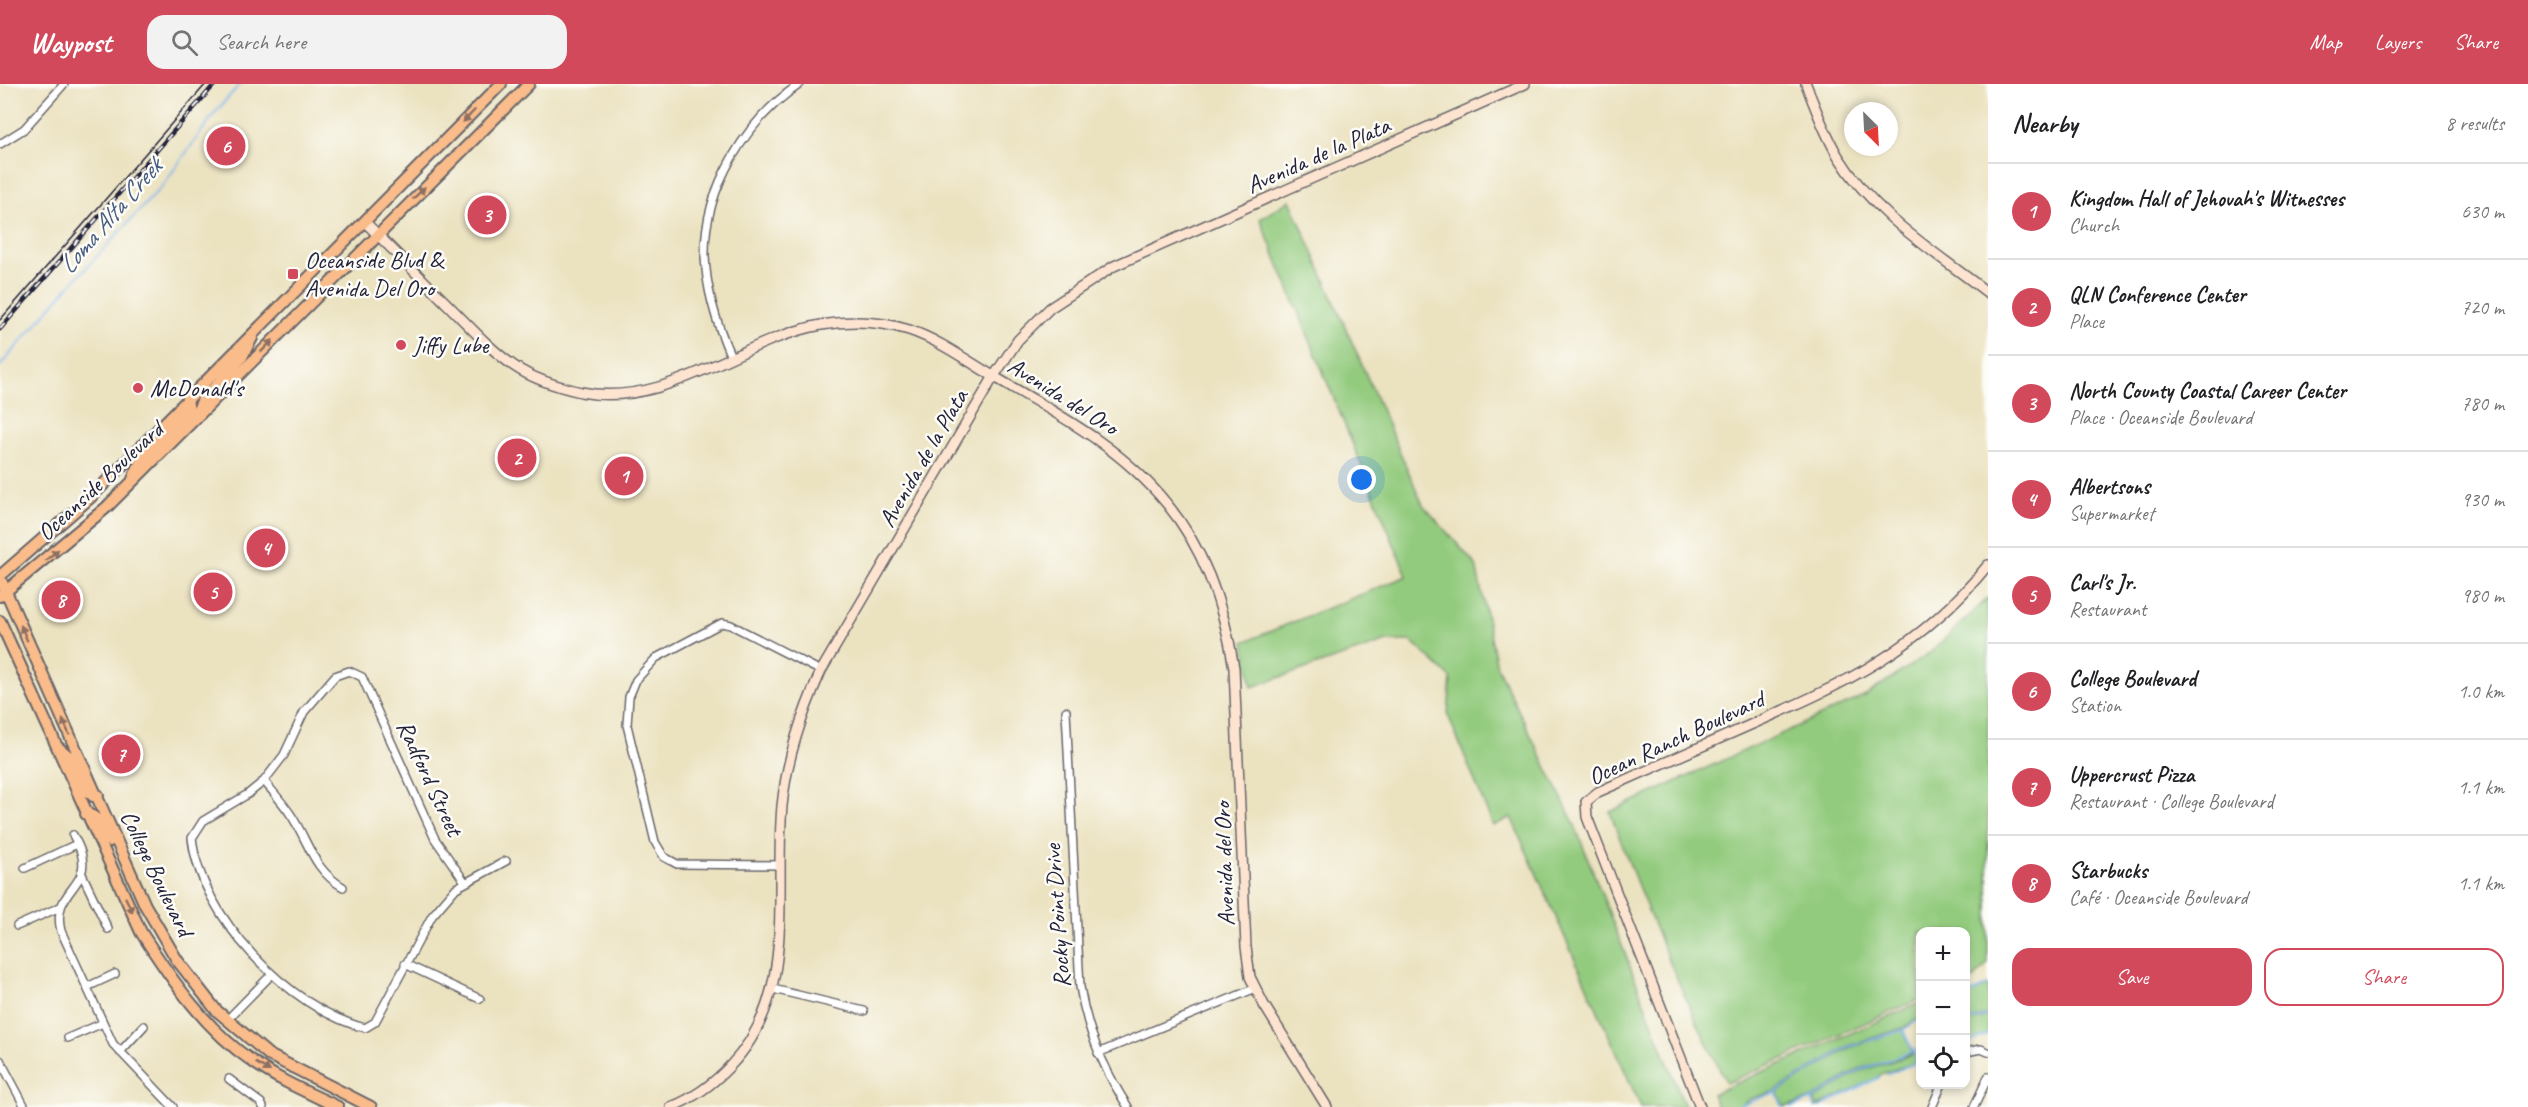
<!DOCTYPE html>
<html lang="en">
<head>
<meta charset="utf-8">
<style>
  :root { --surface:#fff; --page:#f2f2f2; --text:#202124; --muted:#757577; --line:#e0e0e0; --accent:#d1495b }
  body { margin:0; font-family:Caveat,sans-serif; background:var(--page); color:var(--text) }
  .controls { position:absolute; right:18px; bottom:18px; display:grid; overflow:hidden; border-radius:12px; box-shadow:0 3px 9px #0003 }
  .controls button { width:54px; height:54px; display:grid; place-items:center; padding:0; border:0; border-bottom:2px solid var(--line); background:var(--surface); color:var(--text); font:30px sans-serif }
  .compass { position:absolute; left:1844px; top:18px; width:54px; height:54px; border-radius:50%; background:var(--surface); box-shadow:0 3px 9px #0003; rotate:156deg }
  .you { position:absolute; left:1362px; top:396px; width:21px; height:21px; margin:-15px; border:4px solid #fff; border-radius:50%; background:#1a73e8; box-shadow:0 0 0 9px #1a73e833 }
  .badge { display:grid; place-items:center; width:39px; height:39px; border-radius:50%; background:var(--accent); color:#fff; font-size:20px; font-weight:700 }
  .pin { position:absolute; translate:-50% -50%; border:3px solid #fff; box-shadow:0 2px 6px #0006 }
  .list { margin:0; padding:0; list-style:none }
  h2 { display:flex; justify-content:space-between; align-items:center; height:78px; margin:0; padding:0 24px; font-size:26px }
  h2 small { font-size:20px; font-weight:400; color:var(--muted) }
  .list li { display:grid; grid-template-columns:39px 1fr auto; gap:18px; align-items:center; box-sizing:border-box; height:96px; padding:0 24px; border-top:2px solid var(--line) }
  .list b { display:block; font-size:22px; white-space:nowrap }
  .list p { margin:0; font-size:20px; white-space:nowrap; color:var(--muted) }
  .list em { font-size:20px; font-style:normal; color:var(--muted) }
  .actions { display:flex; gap:12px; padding:18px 24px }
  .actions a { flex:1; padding:14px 0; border:2px solid var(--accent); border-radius:18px; text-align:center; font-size:21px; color:var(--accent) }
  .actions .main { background:var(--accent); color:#fff }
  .icon { flex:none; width:33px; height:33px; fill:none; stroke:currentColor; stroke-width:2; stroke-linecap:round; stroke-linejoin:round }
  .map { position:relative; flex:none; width:1988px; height:1023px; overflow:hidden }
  header { display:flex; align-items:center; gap:36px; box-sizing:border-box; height:84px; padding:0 30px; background:var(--accent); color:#fff }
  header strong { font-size:28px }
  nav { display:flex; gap:33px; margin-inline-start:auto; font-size:21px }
  .search { width:420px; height:54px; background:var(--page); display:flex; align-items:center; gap:15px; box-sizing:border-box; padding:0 21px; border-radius:18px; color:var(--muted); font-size:22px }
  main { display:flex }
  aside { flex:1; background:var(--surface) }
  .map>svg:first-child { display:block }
</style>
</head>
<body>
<header>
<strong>Waypost</strong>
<div class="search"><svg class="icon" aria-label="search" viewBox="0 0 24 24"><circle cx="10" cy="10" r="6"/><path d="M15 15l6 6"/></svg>Search here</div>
<nav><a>Map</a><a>Layers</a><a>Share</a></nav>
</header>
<main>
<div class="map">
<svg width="1988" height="1023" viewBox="0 0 1988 1023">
  <rect width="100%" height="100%" fill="#fdfcf7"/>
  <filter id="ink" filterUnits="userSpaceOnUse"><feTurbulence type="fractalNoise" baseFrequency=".0167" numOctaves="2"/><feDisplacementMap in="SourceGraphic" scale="12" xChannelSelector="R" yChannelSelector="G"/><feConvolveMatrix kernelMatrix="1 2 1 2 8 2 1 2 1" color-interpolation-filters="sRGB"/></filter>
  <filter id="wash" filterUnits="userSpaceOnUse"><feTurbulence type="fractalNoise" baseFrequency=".008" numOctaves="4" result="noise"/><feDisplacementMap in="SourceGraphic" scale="24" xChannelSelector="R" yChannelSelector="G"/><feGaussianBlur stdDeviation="1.35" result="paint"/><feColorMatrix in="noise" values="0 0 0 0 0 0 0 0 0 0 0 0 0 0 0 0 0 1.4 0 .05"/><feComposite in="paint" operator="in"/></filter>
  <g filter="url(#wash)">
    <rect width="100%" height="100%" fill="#ebe2c0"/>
    <path fill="#93cb7e" stroke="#5a765c" stroke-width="1.5" d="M1290 116 1423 421 1476 481 1497 583 1574 739 1685 1023H1641L1511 733 1493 742 1448 631 1451 594 1411 557H1387L1252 603 1244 558 1407 492 1260 135Z
      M1988 514V879L1974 895 1966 900V848H1920V915L1727 999C1681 911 1644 821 1610 728L1866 611 1931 568Z
      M1988 902V930L1966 937V912Z
      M1920 919V934L1903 944 1848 962 1776 1007 1750 1015 1738 1023H1717L1712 1010Z
      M1988 932V950L1966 960V939Z
      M1903 946 1913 969 1859 985 1811 1015 1784 1023 1777 1008 1849 964Z
      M1914 970 1918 978 1881 990 1876 995 1816 1023 1813 1016 1860 987Z"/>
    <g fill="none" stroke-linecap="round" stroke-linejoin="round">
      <path stroke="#7bb3eb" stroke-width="2" d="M0 282 62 210 163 101 214 30 240 0
        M1966 912 1988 901
        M1966 938 1988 931
        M1903 946 1918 978
        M1966 960 1988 950
        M1886 991 1920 977
        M1776 1008 1783 1023
        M1811 1016 1815 1023
        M1739 1022 1776 1008 1848 963 1903 946 1920 935
        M1791 1023 1811 1016 1860 986 1920 965
        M1820 1023 1880 993"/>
    </g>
  </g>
  <g filter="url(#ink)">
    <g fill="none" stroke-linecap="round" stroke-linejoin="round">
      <g stroke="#68656a" stroke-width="10">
        <path id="street" d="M0 60 24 45 64 0
          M731 273C717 241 706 207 705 171 704 104 746 36 800 0
          M1066 627 1080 903C1087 947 1104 986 1128 1023
          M264 697C273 708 283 719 291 731 309 758 313 786 343 803
          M73 751C76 757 81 765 82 773 89 804 51 808 61 847L113 960 173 1023
          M780 781 677 780 664 773 655 758 627 641 629 613 636 596 656 574 722 539 731 541 821 587
          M25 784 77 760
          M81 788 108 845
          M465 798 435 755 362 593 349 587 335 592 304 628 284 671 264 697 248 710 203 737 192 754C200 832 289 925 365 944L375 938 432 832 456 804 506 777
          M17 842 60 823
          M405 880 480 915
          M87 903 115 890
          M773 905 864 927
          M227 936 272 890
          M68 954 103 939
          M120 968 144 942
          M1966 968 1981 965 1988 968
          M1098 969 1256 904
          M0 976 25 1023
          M229 995 261 1019 263 1023
          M1932 1023 1942 1000
          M1974 1023 1988 993"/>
      </g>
      <g stroke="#68656a" stroke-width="12">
        <path id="secondary" d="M1806 0C1815 24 1825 50 1838 72 1874 131 1935 168 1988 209
          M365 138C394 167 423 196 452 225 472 245 491 266 514 282 533 295 559 303 581 308 668 325 739 256 821 241 850 236 881 237 909 246 939 256 966 276 993 292 1056 329 1120 362 1167 420 1205 466 1225 527 1234 584L1246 863 1250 893 1264 921 1327 1023
          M671 1023C694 1014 713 1000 730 982 798 912 774 810 782 722 787 673 802 630 821 587L994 292 1018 256 1050 224 1114 182 1525 0
          M1700 1023 1587 733 1586 718 1598 708C1648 686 1698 664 1748 642 1846 599 1919 566 1988 481"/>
      </g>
      <g stroke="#68656a" stroke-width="14">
        <path id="primary" d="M200 330 198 326 202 317 242 273 252 254
          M133 395 141 377 189 327 187 315
          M0 492 91 413 501 0
          M0 494 145 821 177 876 216 926 269 971 371 1023
          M0 512 107 423 529 0
          M0 537 141 848C171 895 205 945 252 977 278 996 309 1009 338 1023
          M59 664 71 674 87 707 93 712 98 711
          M86 730C100 732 105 746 110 757"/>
      </g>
      <use href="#street" stroke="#fff" stroke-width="7"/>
      <use href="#secondary" stroke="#fde4d0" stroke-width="9"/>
      <use href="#primary" stroke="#f9bc8a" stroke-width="10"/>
      <path stroke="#22223b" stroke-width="1.5" d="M0 236 206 0"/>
      <g stroke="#22223b" stroke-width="4.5">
        <path id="rail" d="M0 245 215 0"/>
      </g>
      <use href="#rail" stroke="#fdfcf7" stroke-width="2" stroke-dasharray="7" stroke-linecap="butt"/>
    </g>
    <defs><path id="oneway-solid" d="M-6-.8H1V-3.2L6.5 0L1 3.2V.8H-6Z" transform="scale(1.5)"/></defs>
    <g fill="#8e6f62">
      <use href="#oneway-solid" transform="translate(469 32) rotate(134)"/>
      <use href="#oneway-solid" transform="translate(419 109) rotate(-45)"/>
      <use href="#oneway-solid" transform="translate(267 262) rotate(-45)"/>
      <use href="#oneway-solid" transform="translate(52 471) rotate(-40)"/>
      <use href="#oneway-solid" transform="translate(24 549) rotate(-113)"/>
      <use href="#oneway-solid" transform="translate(66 643) rotate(-114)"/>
      <use href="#oneway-solid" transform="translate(129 821) rotate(65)"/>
      <use href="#oneway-solid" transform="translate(263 983) rotate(30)"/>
    </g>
  </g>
  <g fill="#d1495b" stroke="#fdfcf7" stroke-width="2">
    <rect x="287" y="184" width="12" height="12" rx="3"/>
    <circle cx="401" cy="261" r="6"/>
    <circle cx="138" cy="304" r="6"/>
  </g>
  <g text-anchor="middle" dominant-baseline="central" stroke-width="5" stroke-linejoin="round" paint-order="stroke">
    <g font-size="24" fill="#22223b" stroke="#fdfcf7">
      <text transform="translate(1318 71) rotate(-24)">Avenida de la Plata</text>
      <text transform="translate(1063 312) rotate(32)">Avenida del Oro</text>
      <text transform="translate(923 374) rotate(-60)">Avenida de la Plata</text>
      <text transform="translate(100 397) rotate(-43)">Oceanside Boulevard</text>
      <text transform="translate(1676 654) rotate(-25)">Ocean Ranch Boulevard</text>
      <text transform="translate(430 694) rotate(65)">Radford Street</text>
      <text transform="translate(1224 780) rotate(-92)">Avenida del Oro</text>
      <text transform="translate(157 789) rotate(64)">College Boulevard</text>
      <text transform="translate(1057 832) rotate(-94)">Rocky Point Drive</text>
    </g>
    <g font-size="24" fill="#22223b" stroke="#fdfcf7" text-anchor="start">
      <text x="305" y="176">Oceanside Blvd &amp;<tspan x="305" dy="28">Avenida Del Oro</tspan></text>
      <text x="413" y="261">Jiffy Lube</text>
      <text x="150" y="304">McDonald's</text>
    </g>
    <g font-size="26" font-style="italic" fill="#465c81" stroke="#fdfcf7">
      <text transform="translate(110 132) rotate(-49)">Loma Alta Creek</text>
    </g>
  </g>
</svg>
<div class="controls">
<button>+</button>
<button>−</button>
<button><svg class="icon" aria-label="locate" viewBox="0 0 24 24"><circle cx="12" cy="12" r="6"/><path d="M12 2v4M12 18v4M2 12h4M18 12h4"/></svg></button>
</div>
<svg class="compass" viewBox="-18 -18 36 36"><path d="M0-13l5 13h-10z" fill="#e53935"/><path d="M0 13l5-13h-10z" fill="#757577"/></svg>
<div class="you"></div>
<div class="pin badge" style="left:624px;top:392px">1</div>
<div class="pin badge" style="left:517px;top:374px">2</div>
<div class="pin badge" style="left:487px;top:131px">3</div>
<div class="pin badge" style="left:266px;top:464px">4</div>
<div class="pin badge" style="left:213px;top:508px">5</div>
<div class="pin badge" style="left:226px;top:62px">6</div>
<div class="pin badge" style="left:121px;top:670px">7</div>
<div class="pin badge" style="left:61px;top:516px">8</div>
</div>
<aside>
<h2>Nearby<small>8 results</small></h2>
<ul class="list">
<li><span class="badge">1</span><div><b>Kingdom Hall of Jehovah's Witnesses</b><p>Church</p></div><em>630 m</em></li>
<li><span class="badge">2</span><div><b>QLN Conference Center</b><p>Place</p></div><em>720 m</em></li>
<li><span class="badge">3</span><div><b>North County Coastal Career Center</b><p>Place · Oceanside Boulevard</p></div><em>780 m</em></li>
<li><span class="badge">4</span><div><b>Albertsons</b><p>Supermarket</p></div><em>930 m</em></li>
<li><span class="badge">5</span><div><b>Carl's Jr.</b><p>Restaurant</p></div><em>980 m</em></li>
<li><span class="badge">6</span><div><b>College Boulevard</b><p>Station</p></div><em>1.0 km</em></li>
<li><span class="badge">7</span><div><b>Uppercrust Pizza</b><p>Restaurant · College Boulevard</p></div><em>1.1 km</em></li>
<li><span class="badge">8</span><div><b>Starbucks</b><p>Café · Oceanside Boulevard</p></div><em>1.1 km</em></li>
</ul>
<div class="actions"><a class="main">Save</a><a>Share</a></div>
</aside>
</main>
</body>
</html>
